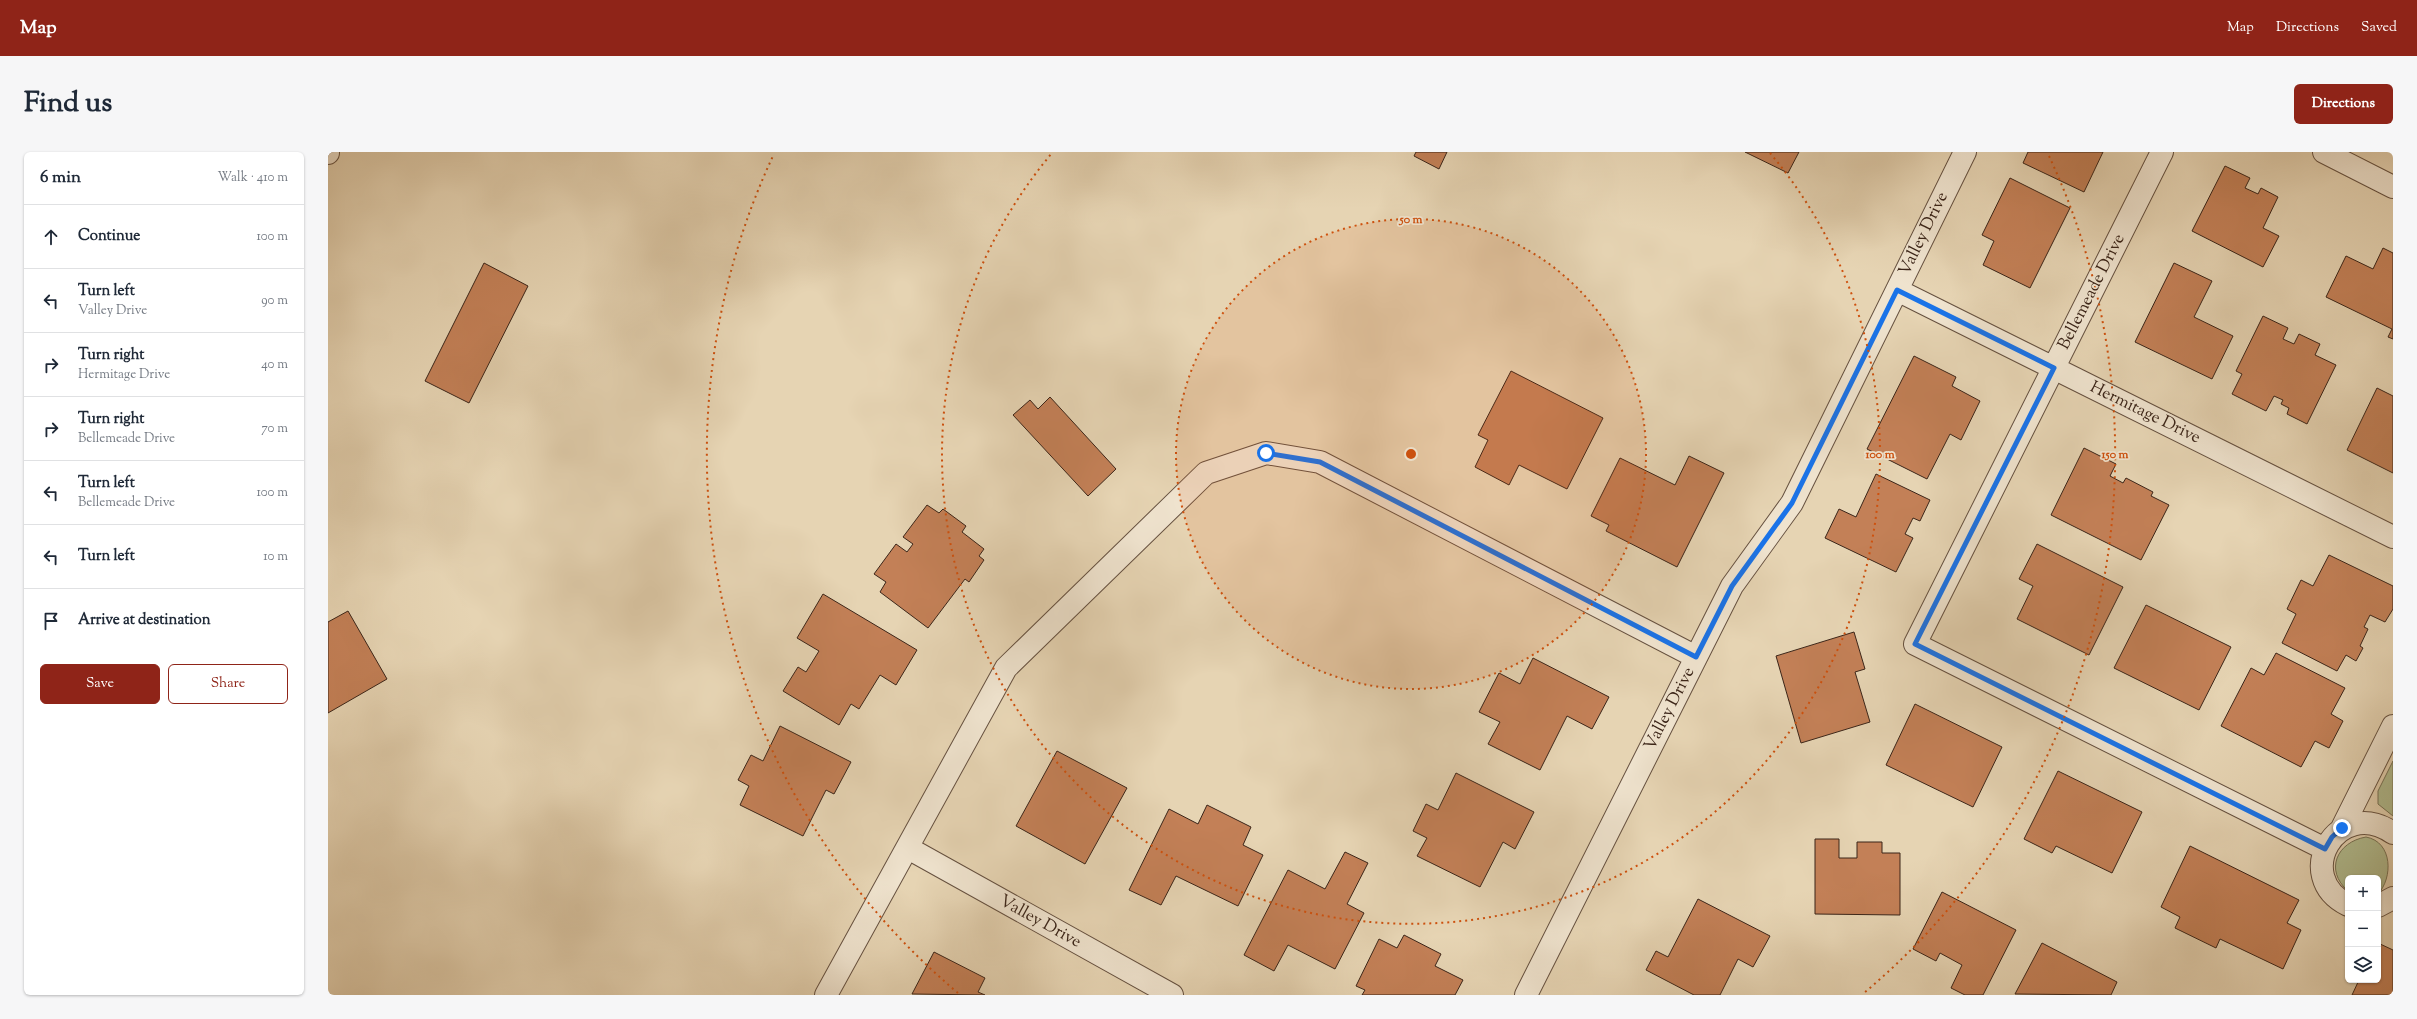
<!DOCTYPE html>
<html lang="en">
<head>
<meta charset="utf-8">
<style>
  :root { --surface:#fff; --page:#f6f6f7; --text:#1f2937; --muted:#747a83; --line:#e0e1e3; --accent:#8f2418 }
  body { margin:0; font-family:"Sorts Mill Goudy",serif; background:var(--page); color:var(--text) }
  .controls { position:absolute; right:12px; bottom:12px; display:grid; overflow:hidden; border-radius:6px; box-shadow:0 1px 3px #0004 }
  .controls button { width:36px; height:36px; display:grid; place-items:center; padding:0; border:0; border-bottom:1px solid var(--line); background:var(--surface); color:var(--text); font:20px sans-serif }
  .stop { position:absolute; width:12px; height:12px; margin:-9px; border:3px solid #1a73e8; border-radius:50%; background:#fff }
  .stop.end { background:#1a73e8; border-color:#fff; box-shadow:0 1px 4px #0008 }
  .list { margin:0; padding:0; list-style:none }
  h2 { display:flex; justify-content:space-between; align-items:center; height:52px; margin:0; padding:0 16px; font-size:17px }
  h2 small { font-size:13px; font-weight:400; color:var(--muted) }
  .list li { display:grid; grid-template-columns:26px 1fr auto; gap:12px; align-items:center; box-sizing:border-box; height:64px; padding:0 16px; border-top:1px solid var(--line) }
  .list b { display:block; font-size:15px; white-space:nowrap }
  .list p { margin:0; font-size:13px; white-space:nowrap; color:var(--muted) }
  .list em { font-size:13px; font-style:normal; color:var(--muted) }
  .actions { display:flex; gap:8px; padding:12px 16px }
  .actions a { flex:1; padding:9px 0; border:1px solid var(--accent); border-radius:6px; text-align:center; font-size:14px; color:var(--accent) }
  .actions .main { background:var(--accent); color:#fff }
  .icon { flex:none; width:22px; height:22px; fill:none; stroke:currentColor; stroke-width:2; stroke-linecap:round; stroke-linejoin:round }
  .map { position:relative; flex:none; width:2065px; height:843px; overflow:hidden; border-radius:6px }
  header { display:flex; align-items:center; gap:24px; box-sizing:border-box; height:56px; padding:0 20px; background:var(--accent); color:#fff }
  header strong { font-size:19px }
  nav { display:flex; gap:22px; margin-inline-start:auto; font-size:14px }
  .intro { display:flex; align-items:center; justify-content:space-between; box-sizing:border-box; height:96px; padding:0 24px }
  h1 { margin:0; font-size:28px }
  .button { padding:10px 18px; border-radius:6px; background:var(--accent); color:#fff; font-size:14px; font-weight:700 }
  main { display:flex; gap:24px; padding:0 24px }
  aside { flex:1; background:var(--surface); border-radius:6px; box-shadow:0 1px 3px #0004 }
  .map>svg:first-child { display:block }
</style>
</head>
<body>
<header>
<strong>Map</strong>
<nav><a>Map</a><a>Directions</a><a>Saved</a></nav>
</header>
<div class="intro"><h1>Find us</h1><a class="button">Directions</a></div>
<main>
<aside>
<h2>6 min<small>Walk · 410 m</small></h2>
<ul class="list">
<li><svg class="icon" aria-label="ahead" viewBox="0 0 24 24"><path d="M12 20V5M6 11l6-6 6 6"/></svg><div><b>Continue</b></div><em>100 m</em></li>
<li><svg class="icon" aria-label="left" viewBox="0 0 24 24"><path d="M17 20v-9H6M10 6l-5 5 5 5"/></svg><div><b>Turn left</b><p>Valley Drive</p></div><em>90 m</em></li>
<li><svg class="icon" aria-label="right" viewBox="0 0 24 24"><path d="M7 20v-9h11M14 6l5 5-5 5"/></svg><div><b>Turn right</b><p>Hermitage Drive</p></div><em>40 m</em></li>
<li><svg class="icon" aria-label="right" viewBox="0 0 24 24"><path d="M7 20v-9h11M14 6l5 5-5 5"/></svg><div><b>Turn right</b><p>Bellemeade Drive</p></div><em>70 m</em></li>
<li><svg class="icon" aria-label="left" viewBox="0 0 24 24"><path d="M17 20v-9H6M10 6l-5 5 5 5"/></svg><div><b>Turn left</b><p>Bellemeade Drive</p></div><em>100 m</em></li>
<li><svg class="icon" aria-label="left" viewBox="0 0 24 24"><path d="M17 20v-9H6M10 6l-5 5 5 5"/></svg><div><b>Turn left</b></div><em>10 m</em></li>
<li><svg class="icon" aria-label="arrive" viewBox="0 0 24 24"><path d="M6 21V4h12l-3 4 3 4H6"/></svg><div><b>Arrive at destination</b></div></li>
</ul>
<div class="actions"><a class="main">Save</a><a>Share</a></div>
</aside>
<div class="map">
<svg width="2065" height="843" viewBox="0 0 2065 843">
  <rect width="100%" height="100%" fill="#e6d4b3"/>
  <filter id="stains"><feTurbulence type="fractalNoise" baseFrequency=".005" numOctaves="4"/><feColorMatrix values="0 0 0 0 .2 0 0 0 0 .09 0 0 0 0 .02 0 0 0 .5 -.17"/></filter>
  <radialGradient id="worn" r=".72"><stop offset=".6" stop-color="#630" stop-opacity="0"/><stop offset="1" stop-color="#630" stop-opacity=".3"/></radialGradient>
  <path fill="#b1bd90" stroke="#767154" d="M2065 609V664L2050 652V639Z
    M2038 685C2065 690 2065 726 2050 742V726H2020V739C1996 718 2009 690 2038 685Z"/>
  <path fill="#c38057" stroke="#3b2519" d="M1088 0H1119L1111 17 1086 4Z
    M1417 0H1471L1460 21Z
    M1700 0H1775L1756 40 1695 11Z
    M1897 14 1922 26 1917 36 1930 42 1933 36 1950 45 1935 76 1951 84 1935 115 1864 79Z
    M1682 26 1742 56 1702 136 1655 113 1666 89 1654 83Z
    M2055 96 2065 101V187L2060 185 2064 177 1998 145 2018 104 2045 117Z
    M156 111 200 134 141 251 97 229Z
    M1846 111 1884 129 1866 165 1905 184 1884 227 1807 190Z
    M1935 164 1960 176 1955 187 1966 192 1971 182 1992 192 1987 203 2008 213 1979 272 1959 262 1961 256 1953 252 1955 248 1946 244 1938 259 1904 242 1914 222 1908 219Z
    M1586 204 1628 225 1624 234 1652 249 1633 288 1622 282 1599 327 1539 297Z
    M1183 219 1275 266 1239 337 1191 313 1181 333 1147 315 1160 288 1150 283Z
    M2049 236 2065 244V321L2019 298Z
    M722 245 788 317 760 344 685 263 702 248 710 257Z
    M1756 296 1788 312 1782 324 1795 331 1798 326 1825 340 1823 344 1841 353 1813 408 1723 363Z
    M1361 304 1396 321 1349 415 1278 379 1281 373 1263 364 1292 306 1347 333Z
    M1548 322 1602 348 1592 369 1585 366 1577 382 1585 386 1568 420 1497 386 1511 357 1528 365Z
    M599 353 611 361 615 357 638 374 634 380 656 397 651 404 656 408 641 430 637 427 600 476 552 440 558 430 546 422 568 392 579 400 585 392 575 385Z
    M1709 392 1795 435 1761 503 1689 467 1705 434 1691 427Z
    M2001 403 2065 434V457L2057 470 2042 463 2036 475 2040 477 2032 494 2035 496 2028 509 2018 503 2009 519 1954 491 1968 462 1959 457 1973 428 1985 434Z
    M495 442 589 498 568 533 552 523 531 557 523 552 511 573 455 539 470 515 478 520 491 499 469 486Z
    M1818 453 1903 495 1871 558 1786 516Z
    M20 459 59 527 0 561V470Z
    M1526 480 1537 517 1527 520 1542 570 1473 591 1448 504Z
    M1948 501 2017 536 2003 562 2015 569 2001 596 1987 589 1973 615 1893 574 1923 516 1936 523Z
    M1205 506 1281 545 1264 577 1239 564 1212 618 1160 592 1172 570 1151 560 1171 521 1192 532Z
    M1587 552 1674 595 1645 655 1558 613Z
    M452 574 523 610 506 642 498 638 475 684 412 653 421 634 410 628 423 603 435 609Z
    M729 599 799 636 757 712 688 674Z
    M1730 619 1814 660 1784 721 1728 694 1724 701 1696 687Z
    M1128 621 1206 660 1187 697 1175 690 1152 735 1089 704 1099 686 1085 679 1098 652 1110 658Z
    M879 653 923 675 915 693 935 703 910 754 848 724 833 753 801 738 841 657 870 672Z
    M1487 687H1511V706H1529V690H1554V701H1572V763L1487 762Z
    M1862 694 1971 748 1959 771 1973 778 1955 817 1892 787 1888 796 1847 776 1852 765 1833 755Z
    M1017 700 1040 711 1019 752 1036 761 1007 817 960 793 946 819 916 803 960 718 997 737Z
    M1614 740 1688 778 1655 843H1637L1623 836 1634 813 1612 801 1608 809 1585 797Z
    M1370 747 1442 784 1425 815 1410 807 1392 843H1366L1318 818 1328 799 1340 805Z
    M1076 783 1113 802 1107 814 1135 828 1127 843H1034L1037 838 1028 834 1051 787 1069 796Z
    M1714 791 1789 830 1783 843 1687 842Z
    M2050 791 2065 798V843H2024L2031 828H2050Z
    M606 800 657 826 650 840 657 843 584 842Z"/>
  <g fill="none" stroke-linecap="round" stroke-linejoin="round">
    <g stroke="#665140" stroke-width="24">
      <path id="minor" d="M1834 0 1587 492 1997 697
        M1996 0 2065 35
        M0 1V0
        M1569 138 2065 385
        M2014 676 2065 574
        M580 696 844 843
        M2020 753C1963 725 2009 643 2065 681
        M2050 754 2065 746
        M498 843 678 516 878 321 938 301 992 310 1368 505
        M1198 843 1404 434 1464 351 1637 0"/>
    </g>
    <use href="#minor" stroke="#efe3ce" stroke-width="22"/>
  </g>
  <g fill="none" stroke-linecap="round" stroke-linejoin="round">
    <path stroke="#1a73e8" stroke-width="5" d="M938 301 992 310 1368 505 1404 434 1464 351 1569 138 1726 216 1587 492 1997 697 2004 685 2014 676"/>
  </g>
  <circle cx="1083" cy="302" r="235" fill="#ce510e" fill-opacity=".12"/>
  <g fill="none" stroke="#ce510e" stroke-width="2" stroke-dasharray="2 4">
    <circle cx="1083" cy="302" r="235"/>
    <path d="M1442 1A469 469 0 1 1 724 1"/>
    <path d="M630 841A704 704 0 0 1 445 4M1721 4A704 704 0 0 1 1536 841"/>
  </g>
  <g text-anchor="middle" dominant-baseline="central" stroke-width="3.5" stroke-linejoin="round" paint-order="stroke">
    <g font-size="17" fill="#3b2519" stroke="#efe3ce">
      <text transform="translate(1596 82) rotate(-64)">Valley Drive</text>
      <text transform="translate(1764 140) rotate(-63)">Bellemeade Drive</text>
      <text transform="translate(1817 261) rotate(26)">Hermitage Drive</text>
      <text transform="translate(1342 557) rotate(-63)">Valley Drive</text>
      <text transform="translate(712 770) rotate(29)">Valley Drive</text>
    </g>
  </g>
  <circle cx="1083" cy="302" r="6" fill="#ce510e" stroke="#efe3ce" stroke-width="2"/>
  <g font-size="12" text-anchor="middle" font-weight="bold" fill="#ce510e" stroke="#efe3ce" stroke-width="3.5" stroke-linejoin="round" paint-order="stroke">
    <text x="1083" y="71">50 m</text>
    <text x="1552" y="306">100 m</text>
    <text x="1787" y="306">150 m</text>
  </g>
  <rect width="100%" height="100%" filter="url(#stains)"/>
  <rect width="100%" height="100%" fill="url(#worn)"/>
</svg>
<div class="controls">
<button>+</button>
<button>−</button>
<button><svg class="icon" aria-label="layers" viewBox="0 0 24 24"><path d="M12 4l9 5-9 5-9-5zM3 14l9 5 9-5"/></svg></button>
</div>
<div class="stop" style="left:938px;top:301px"></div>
<div class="stop end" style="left:2014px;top:676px"></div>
</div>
</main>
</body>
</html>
